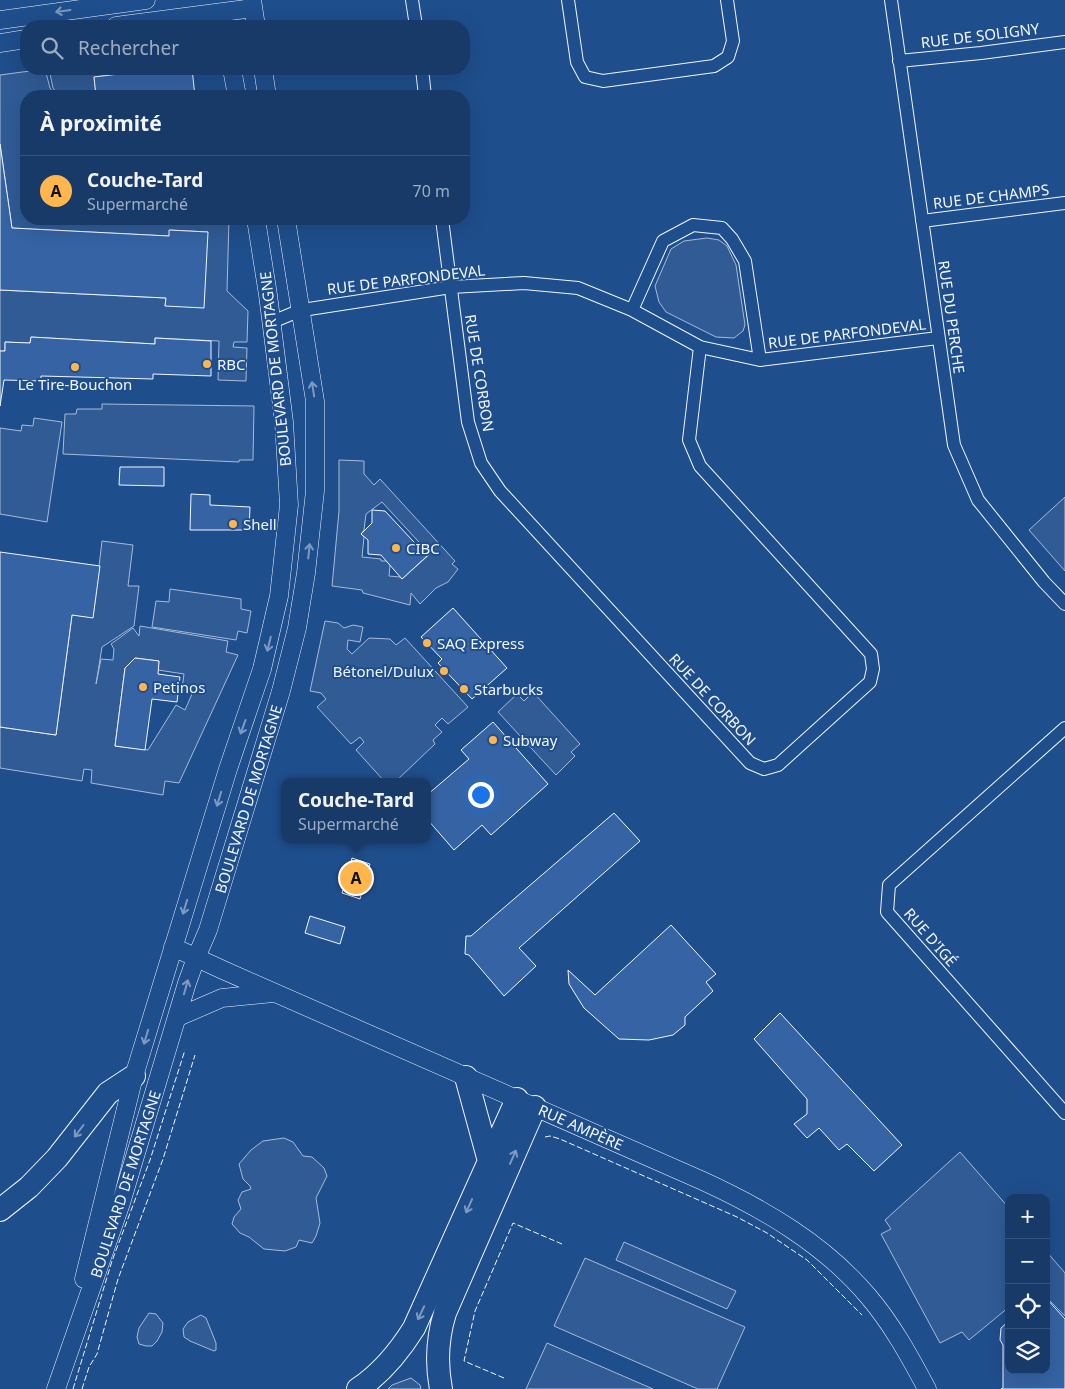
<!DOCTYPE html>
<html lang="fr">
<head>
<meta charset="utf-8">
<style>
  :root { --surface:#173a69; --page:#244571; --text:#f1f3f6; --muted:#9eadc0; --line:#36547d; --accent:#ffb74d }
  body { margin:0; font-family:"Noto Sans",sans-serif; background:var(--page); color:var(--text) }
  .controls { position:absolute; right:15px; bottom:15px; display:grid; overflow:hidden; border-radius:10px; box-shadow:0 5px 20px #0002 }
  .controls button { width:45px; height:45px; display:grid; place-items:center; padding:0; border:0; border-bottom:1px solid var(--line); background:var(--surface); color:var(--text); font:25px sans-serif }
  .you { position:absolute; left:480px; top:794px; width:18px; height:18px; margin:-12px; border:4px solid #fff; border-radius:50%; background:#1a73e8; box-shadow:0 0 0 8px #1a73e833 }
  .badge { display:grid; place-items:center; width:32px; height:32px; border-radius:50%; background:var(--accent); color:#111; font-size:16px; font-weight:700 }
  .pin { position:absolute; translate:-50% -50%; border:2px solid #fff; box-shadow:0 1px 5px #0006 }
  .popup { position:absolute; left:281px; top:778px; width:150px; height:65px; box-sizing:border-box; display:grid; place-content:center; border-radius:10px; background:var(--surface); filter:drop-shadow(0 1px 4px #0005); font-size:16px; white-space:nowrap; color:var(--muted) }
  .popup b { font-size:19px; color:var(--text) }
  .popup::after { content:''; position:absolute; left:50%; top:100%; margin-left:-10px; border:10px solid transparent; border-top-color:var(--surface) }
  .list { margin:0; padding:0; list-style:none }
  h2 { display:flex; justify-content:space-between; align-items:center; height:65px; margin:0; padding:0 20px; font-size:21px }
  h2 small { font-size:16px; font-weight:400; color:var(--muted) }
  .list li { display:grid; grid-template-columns:32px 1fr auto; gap:15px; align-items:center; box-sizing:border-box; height:70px; padding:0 20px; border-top:1px solid var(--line) }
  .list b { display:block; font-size:19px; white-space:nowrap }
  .list p { margin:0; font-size:16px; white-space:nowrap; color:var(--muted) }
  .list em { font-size:16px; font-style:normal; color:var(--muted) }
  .icon { flex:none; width:28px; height:28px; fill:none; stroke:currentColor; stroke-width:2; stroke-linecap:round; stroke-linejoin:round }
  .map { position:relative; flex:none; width:1065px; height:1389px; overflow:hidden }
  .search { position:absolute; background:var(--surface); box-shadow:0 5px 20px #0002; left:20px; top:20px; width:450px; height:55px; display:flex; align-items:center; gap:12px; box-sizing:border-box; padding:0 18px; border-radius:20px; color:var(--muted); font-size:19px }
  .panel { position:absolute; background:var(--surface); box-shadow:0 5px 20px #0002; left:20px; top:90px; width:450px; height:135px; border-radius:20px }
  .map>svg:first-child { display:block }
</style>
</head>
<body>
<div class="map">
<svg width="1065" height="1389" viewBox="0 0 1065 1389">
  <rect width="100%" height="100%" fill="#1f4e8c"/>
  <path fill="#305b95" stroke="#a8bbd7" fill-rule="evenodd" d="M45 69 50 88 56 96H26V219H229L227 291 248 311 247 342H234L233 347 247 348 246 381 218 380 219 341 155 338V344L31 337 30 343 5 342V351H0V290L166 298 165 306 208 232 170 230 169 236 12 228 0 144V75Z
    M49 69H161L94 77 96 96H59L53 88Z
    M707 238 719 240 727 246 736 265 745 325 743 331 734 338 716 337 666 312 659 302 655 286 671 249 684 241Z
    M102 404 254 406 253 460H239V462L63 454 65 414H76L77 409H102Z
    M34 418 62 422 47 522 0 514V428L21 431 22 425 33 426Z
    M339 460 364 461V474L374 485 380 479 455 561 452 564 458 569 448 582 436 588 420 604 411 593 410 605 363 593 362 590 332 586 339 511ZM382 502 430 554 402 579 400 577 389 576 390 565 386 561H381V559L362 557 364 537 361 534 364 530 366 514Z
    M1065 497V571L1029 530Z
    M102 541 133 545 128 586H139L134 626 102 647 96 684 101 659 113 660 114 649 111 644 133 628 139 636 140 626 228 641 226 652 238 655 179 783 165 781 163 795 91 783 92 770 84 769 82 781 0 768V727L56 735 72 615 93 617ZM135 658 159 661 158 670 184 674 182 689 192 694 185 710 176 705 148 750 115 746 125 668Z
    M170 589 241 599V609L251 611 247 633 238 631 236 640 152 627 156 601 169 602Z
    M325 621 338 623 344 628 353 625 363 627 360 642 348 640 347 649 352 654 369 638 390 639 396 645 405 638 468 707 448 724 442 718 435 725 442 732 433 740 435 744 395 782H385L356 750 364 742 360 737 351 744 317 707 326 699 321 693 310 691Z
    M533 692 580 744 571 752 575 756 556 775 498 712 517 694 524 701Z
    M284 1138 293 1142 303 1156 312 1157 324 1168 327 1176 316 1198 320 1223 316 1236 312 1243 299 1240 296 1247 285 1251 264 1249 249 1237 240 1233 232 1224 234 1217 241 1209 238 1200 242 1192 251 1189 250 1186 243 1179 239 1164 251 1150 263 1141Z
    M960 1152 1009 1208V1307L969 1340 962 1332 940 1343 881 1234 891 1229 885 1220Z
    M624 1242 736 1291 727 1309 616 1260Z
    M1046 1251 1065 1273V1316L1046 1297Z
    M585 1258 745 1327 717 1389H698L554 1326Z
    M149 1313 156 1314 163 1323 162 1332 157 1341 152 1346H146L139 1344 137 1337 139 1328Z
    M201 1315 206 1318 216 1343V1350L214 1351 190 1341 184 1337 183 1329 188 1322Z
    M547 1343 653 1389H526Z
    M411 1378 420 1385 421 1389H388L392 1385Z"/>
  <path fill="#3563a3" stroke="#f2f6ff" d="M161 69H192L195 96H96L94 77Z
    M0 144 12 228 169 236V230L208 232 204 308 165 306 166 298 0 290Z
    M31 337 155 344V338L211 341V376L153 374V379L41 376V381L4 380 0 406V351H5V342L30 343Z
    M120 467H164V486L119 485Z
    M191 494 210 495V505L250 507 249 530H190Z
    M372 510 385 511 427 556 402 579 381 555 368 554V540L361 534 372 523Z
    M0 552 100 566 93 618 72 615 56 735 0 727Z
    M453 608 507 668 472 699 438 663 442 659 421 637Z
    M135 658 159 661 158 674 180 677 177 702 152 699 145 750 115 746 125 668Z
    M493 722 548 784 491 835 482 825 454 850 427 819V795L469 759 461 750Z
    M614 813 640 841 519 948 536 966 504 996 469 955 465 954 466 936H471Z
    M352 858 370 864 360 899 342 893Z
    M310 916 345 927 340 944 305 933Z
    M671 925 716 974 706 982 713 991 685 1017V1025L673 1035 649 1040 619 1039 584 1008 569 984 568 970 595 995Z
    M780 1013 902 1145 874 1171 847 1144 839 1150 819 1128 807 1138 794 1124 807 1114V1099L754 1039Z
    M1046 1298 1065 1319V1389H1001L1003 1388V1345L1000 1340 1001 1328 1009 1321V1370H1046Z"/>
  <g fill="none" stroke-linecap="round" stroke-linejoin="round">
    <g stroke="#f2f6ff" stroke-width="14">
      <path id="street" d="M412 0 416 26
        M568 0 577 62 585 77 603 81 714 66 728 57 733 41 727 0
        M891 0 954 445 978 500 1044 582 1065 604
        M899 61 981 53 1065 42
        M422 69 425 96
        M442 219 468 422 481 463 500 491 750 763 764 769 778 765 870 682 873 669 871 654 700 466 689 440 700 347
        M922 221 1065 203
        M632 310 663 241 693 225 722 228 732 239 745 261 760 360
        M272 322 301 310 309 309 451 287 524 283 578 288 632 310 700 347 760 360 938 338
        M1065 728 889 885 887 912 1065 1113"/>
    </g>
    <g stroke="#f2f6ff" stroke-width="19">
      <path id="secondary" d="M252 0 256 26
        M0 20 146 0
        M116 26 253 8
        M0 43 26 39
        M232 69 237 96
        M263 69 267 96
        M173 947 223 970 703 1181C764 1209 824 1244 868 1296 892 1324 910 1357 927 1389
        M178 1017 222 998 273 993
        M84 1279 134 1076 228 769 262 669 279 596 289 505 284 422 268 295 256 219
        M56 1389 121 1203 187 983 196 958 208 930 281 691 297 628 306 573 315 491V401L286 219"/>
    </g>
    <g stroke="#f2f6ff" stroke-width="24">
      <path id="highway" d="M466 1077 489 1161
        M0 1210 29 1187 57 1158 108 1093 134 1076
        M358 1389C382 1373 399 1352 414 1328L517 1099
        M441 1389C436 1363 437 1339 445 1313L535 1107"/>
    </g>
    <use href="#street" stroke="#1f4e8c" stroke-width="12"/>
    <use href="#secondary" stroke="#1f4e8c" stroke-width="18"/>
    <use href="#highway" stroke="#1f4e8c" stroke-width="22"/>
    <path stroke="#f2f6ff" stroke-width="1" stroke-dasharray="6 2.5" stroke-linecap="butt" d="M545 1137 550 1136 560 1139 737 1217 767 1233 807 1260 862 1315
      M504 1378 464 1361 475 1311 513 1223 562 1244
      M73 1389 112 1261 150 1160 185 1050
      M82 1389 89 1367 97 1354 118 1279 163 1159 195 1055"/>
  </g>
  <defs><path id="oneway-shaft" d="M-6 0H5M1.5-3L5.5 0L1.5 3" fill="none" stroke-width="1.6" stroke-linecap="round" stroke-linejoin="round" transform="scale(1.25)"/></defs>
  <g stroke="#7e9ac0">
    <use href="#oneway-shaft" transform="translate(63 11) rotate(172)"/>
    <use href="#oneway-shaft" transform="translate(313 389) rotate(-99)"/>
    <use href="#oneway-shaft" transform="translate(309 551) rotate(-84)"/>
    <use href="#oneway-shaft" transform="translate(269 644) rotate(104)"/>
    <use href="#oneway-shaft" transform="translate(243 727) rotate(110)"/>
    <use href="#oneway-shaft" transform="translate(219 799) rotate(107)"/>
    <use href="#oneway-shaft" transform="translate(185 907) rotate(107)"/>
    <use href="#oneway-shaft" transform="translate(186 987) rotate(-74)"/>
    <use href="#oneway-shaft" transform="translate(146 1037) rotate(107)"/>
    <use href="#oneway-shaft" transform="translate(79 1131) rotate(127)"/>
    <use href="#oneway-shaft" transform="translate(513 1157) rotate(-66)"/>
    <use href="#oneway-shaft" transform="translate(469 1206) rotate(114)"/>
    <use href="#oneway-shaft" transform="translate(421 1313) rotate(115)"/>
  </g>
  <g fill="#ffb74d" stroke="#1f4e8c" stroke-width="2">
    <circle cx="207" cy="364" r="5"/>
    <circle cx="75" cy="367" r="5"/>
    <circle cx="233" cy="524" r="5"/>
    <circle cx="396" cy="548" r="5"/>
    <circle cx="427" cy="643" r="5"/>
    <circle cx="444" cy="671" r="5"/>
    <circle cx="143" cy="687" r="5"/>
    <circle cx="464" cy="689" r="5"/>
    <circle cx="493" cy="740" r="5"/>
  </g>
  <g text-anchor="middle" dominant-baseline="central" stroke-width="4" stroke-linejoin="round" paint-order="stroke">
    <g font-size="15" fill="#f2f6ff" stroke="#1f4e8c">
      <text transform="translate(980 35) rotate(-7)">RUE DE SOLIGNY</text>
      <text transform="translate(991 196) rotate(-7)">RUE DE CHAMPS</text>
      <text transform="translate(406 279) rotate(-7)">RUE DE PARFONDEVAL</text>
      <text transform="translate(952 317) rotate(82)">RUE DU PERCHE</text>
      <text transform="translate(847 333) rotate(-7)">RUE DE PARFONDEVAL</text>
      <text transform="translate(275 369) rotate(-96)">BOULEVARD DE MORTAGNE</text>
      <text transform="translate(480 373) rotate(81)">RUE DE CORBON</text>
      <text transform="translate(713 699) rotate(47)">RUE DE CORBON</text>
      <text transform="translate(248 799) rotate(-73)">BOULEVARD DE MORTAGNE</text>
      <text transform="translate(931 937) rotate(49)">RUE D'IGÉ</text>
      <text transform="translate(581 1127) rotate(24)">RUE AMPÈRE</text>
      <text transform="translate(125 1184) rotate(-72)">BOULEVARD DE MORTAGNE</text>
    </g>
    <g font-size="15" fill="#f2f6ff" stroke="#1f4e8c" text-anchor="start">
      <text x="217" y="364">RBC</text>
      <text x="75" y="384" text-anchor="middle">Le Tire-Bouchon</text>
      <text x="243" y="524">Shell</text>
      <text x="406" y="548">CIBC</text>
      <text x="437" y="643">SAQ Express</text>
      <text x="434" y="671" text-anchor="end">Bétonel/Dulux</text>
      <text x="153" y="687">Petinos</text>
      <text x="474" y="689">Starbucks</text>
      <text x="503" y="740">Subway</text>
    </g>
  </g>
</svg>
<div class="controls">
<button>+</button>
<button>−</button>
<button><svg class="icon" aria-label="locate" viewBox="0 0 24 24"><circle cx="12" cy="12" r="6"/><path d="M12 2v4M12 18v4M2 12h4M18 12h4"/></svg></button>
<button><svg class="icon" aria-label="layers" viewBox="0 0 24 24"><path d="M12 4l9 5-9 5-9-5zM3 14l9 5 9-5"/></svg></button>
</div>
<div class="you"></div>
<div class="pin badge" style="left:356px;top:878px">A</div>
<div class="popup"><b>Couche-Tard</b>Supermarché</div>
<div class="search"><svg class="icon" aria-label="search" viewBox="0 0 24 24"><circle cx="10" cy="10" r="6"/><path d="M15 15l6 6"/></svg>Rechercher</div>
<section class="panel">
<h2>À proximité<small></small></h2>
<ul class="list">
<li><span class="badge">A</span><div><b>Couche-Tard</b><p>Supermarché</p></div><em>70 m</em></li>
</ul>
</section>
</div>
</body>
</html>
